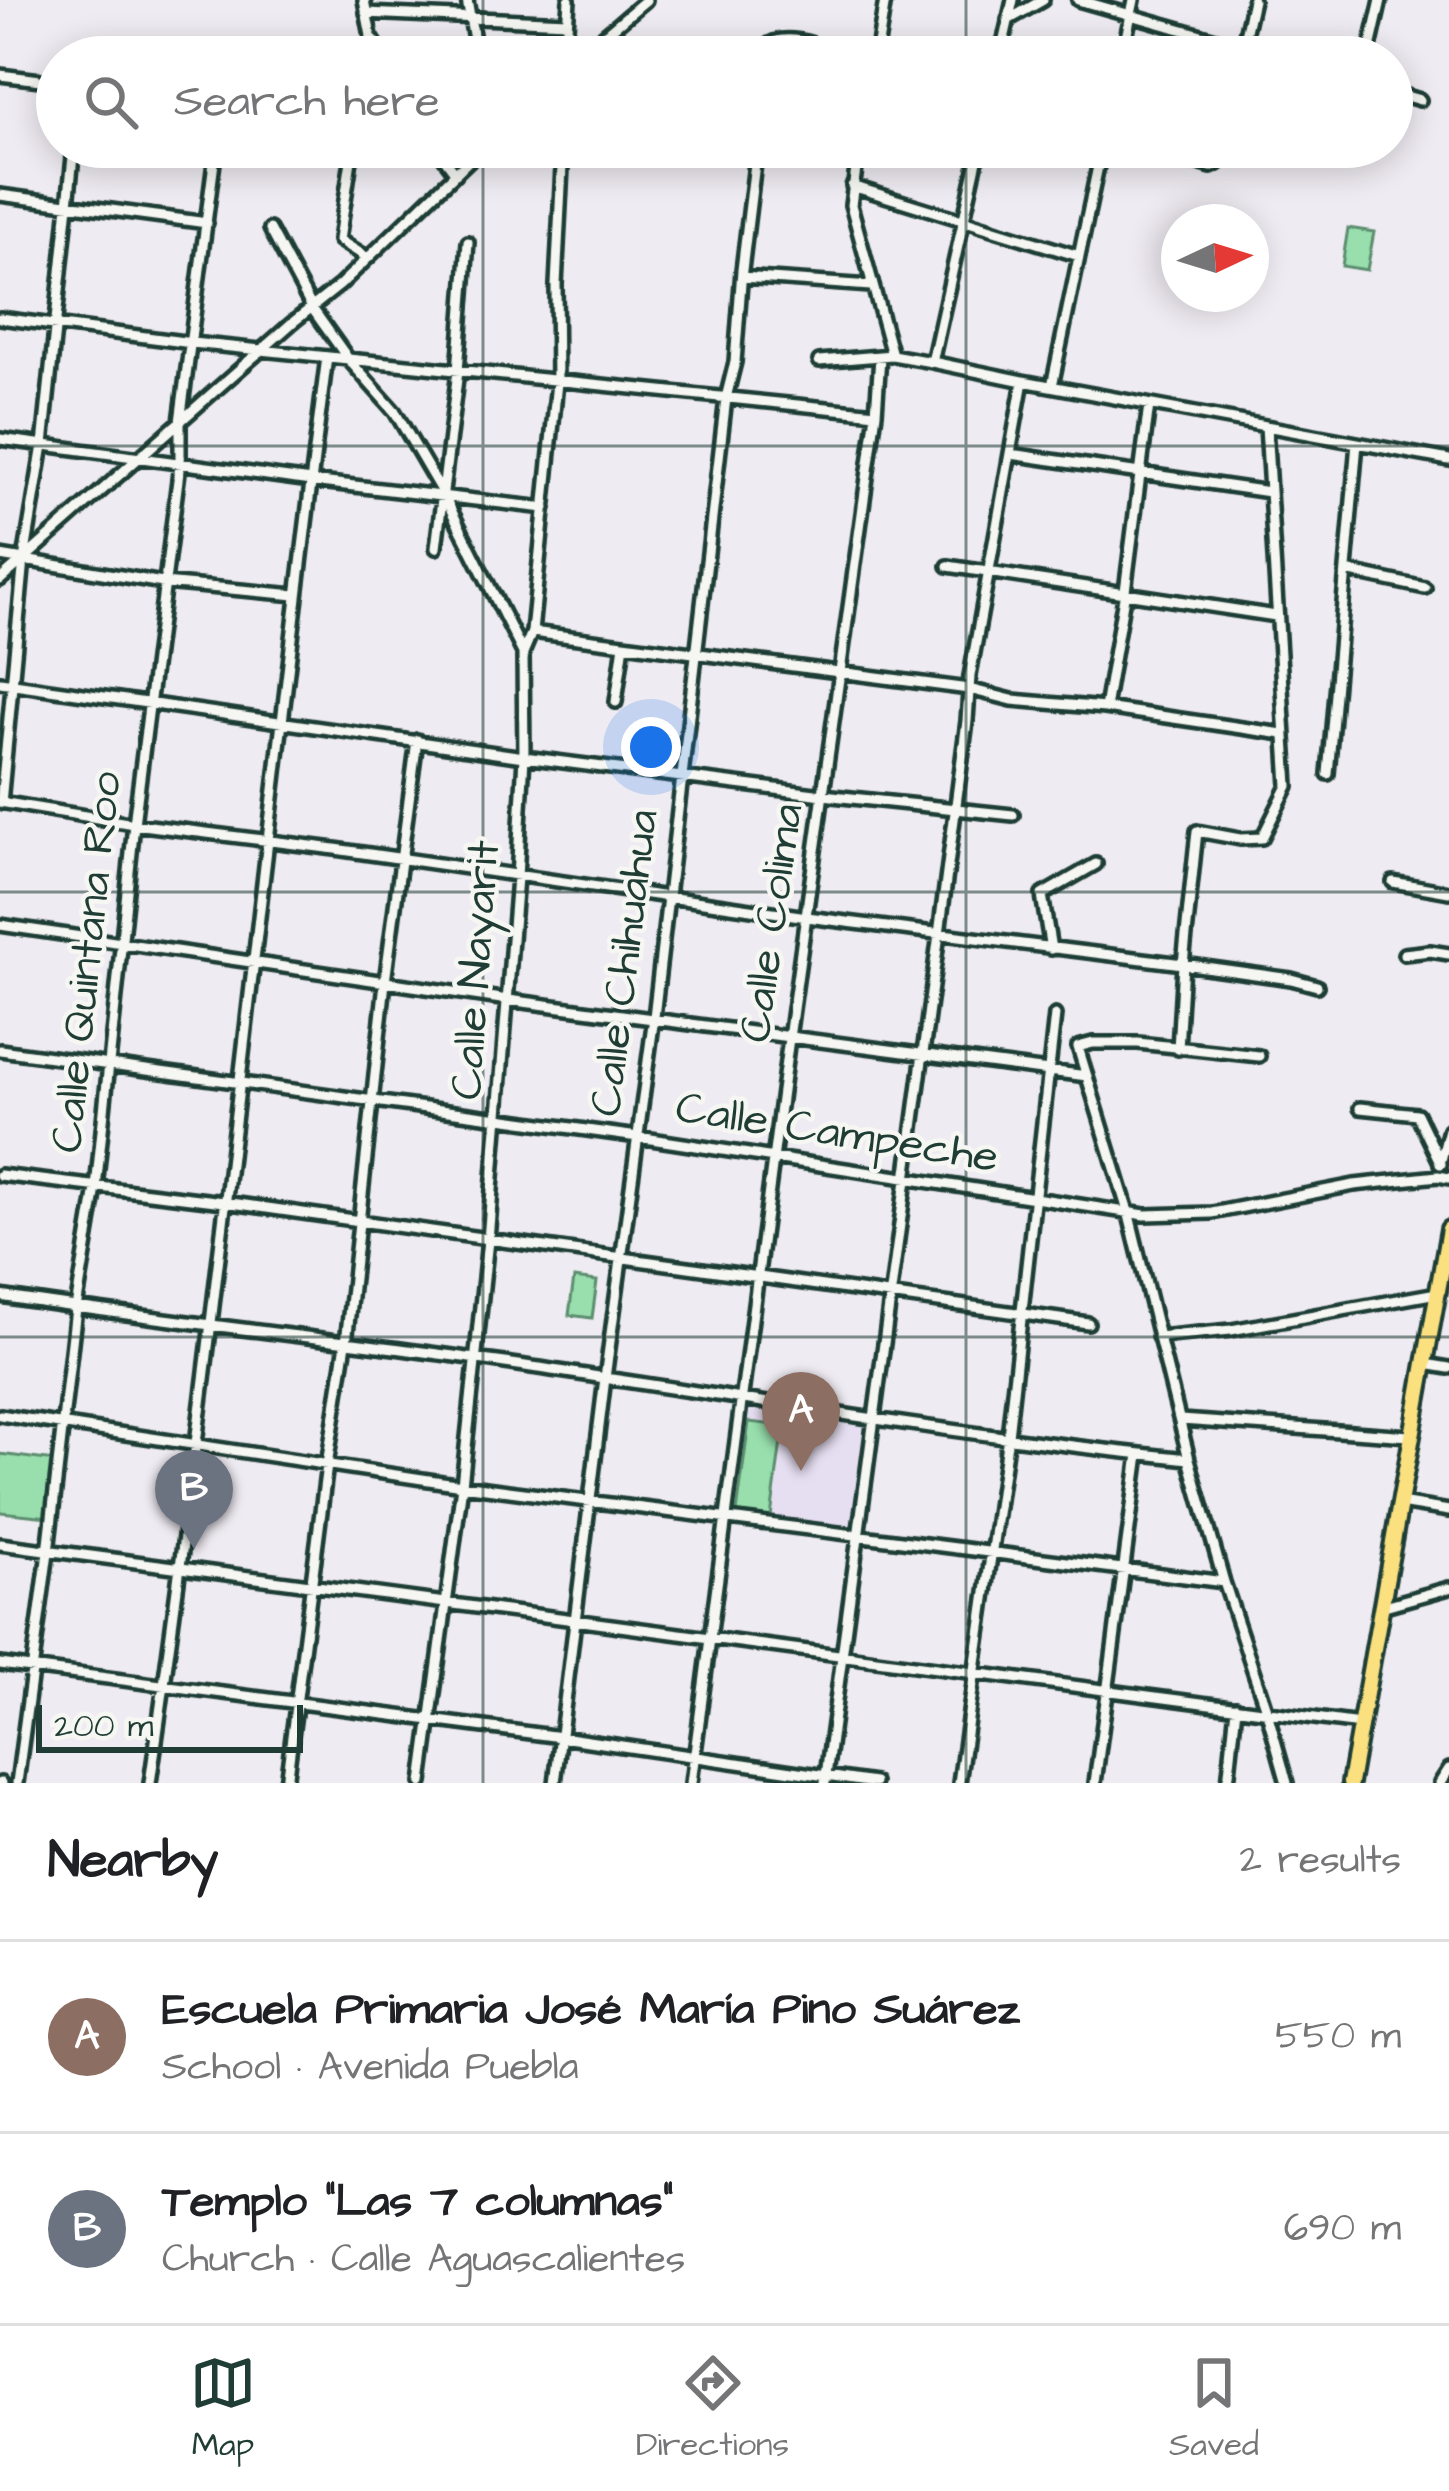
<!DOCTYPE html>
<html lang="en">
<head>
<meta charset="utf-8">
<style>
  :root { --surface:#fff; --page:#f2f2f2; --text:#202124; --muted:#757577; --line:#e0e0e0; --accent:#1f3d34 }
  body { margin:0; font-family:"Architects Daughter",sans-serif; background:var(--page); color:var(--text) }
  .compass { position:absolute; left:1161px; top:204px; width:108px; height:108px; border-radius:50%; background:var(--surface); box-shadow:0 6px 30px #0003; rotate:86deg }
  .scale { position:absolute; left:36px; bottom:30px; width:267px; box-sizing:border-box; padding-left:12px; border:6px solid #1f3d34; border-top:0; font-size:33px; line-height:42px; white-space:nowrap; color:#1f3d34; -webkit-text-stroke:9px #f6f6f2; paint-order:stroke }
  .you { position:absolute; left:651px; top:747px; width:42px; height:42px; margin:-30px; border:9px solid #fff; border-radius:50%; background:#1a73e8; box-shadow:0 0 0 18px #1a73e833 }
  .badge { display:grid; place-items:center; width:78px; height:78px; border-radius:50%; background:var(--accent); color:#fff; font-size:39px; font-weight:700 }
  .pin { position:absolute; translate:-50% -99px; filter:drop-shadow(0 3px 6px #0008) }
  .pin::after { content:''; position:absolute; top:63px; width:42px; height:36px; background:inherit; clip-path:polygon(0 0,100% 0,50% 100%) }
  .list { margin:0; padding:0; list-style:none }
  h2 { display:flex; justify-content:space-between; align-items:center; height:156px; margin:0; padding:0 48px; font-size:51px }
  h2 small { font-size:39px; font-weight:400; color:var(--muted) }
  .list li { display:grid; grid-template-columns:78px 1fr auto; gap:36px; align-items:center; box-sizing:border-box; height:192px; padding:0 48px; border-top:3px solid var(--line) }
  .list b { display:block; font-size:45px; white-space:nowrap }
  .list p { margin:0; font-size:39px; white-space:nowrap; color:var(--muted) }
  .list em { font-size:39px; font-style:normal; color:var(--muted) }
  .icon { flex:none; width:66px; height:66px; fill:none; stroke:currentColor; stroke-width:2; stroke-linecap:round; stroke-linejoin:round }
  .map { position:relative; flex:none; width:1449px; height:1783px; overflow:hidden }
  .search { position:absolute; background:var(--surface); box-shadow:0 6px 30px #0003; left:36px; right:36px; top:36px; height:132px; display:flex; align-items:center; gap:30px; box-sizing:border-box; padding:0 42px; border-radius:66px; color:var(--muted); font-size:45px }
  .sheet { height:540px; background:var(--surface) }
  nav { display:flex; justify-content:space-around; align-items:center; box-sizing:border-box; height:168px; border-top:3px solid var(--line); background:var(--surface); font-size:33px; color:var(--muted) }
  nav a { display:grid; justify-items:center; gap:6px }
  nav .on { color:var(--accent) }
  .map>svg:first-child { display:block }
</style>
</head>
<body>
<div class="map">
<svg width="1449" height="1783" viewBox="0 0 1449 1783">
  <rect width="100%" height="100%" fill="#efebf2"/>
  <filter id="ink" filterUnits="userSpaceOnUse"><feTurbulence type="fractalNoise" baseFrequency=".00833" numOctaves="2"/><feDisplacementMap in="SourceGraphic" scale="24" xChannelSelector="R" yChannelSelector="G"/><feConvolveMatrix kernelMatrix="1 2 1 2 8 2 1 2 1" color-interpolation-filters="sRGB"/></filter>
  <g filter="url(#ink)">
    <path fill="#e6def1" d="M746 1409 868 1425 855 1535 735 1517Z"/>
    <path fill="#98dfad" stroke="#5c8e70" stroke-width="3" d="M1348 228 1374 232 1367 270 1342 266Z
      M574 1278 597 1281 592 1318 569 1315Z
      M749 1422 783 1426 771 1517 737 1513Z
      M0 1454 55 1461 49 1517 0 1512Z"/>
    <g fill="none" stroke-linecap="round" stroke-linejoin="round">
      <g stroke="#1f3d34" stroke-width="18">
        <path id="minor" d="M364 0 371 36 384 57
          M467 0 477 57
          M1078 0 1279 57
          M366 13 567 22
          M1008 20 1043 0
          M366 57 371 36
          M565 57 569 0
          M578 57 646 0
          M764 57 765 47C786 29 826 49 850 57
          M876 57 885 0
          M1000 57 1013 0
          M1122 57 1134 0
          M1240 57 1253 0
          M1368 57 1381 0
          M0 75 57 82
          M1392 92 1420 100
          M353 147 339 240 368 258
          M436 147 456 174
          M726 147 756 151
          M859 147 851 205 892 355
          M1148 147 1211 167 1218 164 1222 147
          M852 186 1079 256
          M0 195 207 223
          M270 229 312 308 349 360 395 412 443 494 523 653 524 757 517 877 488 1240 462 1485 422 1783
          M742 277 871 286
          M0 318 192 343 876 413
          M819 361 892 355 932 362 1023 381 1449 460
          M932 362 980 147
          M1052 386 1102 147
          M0 439 311 481 545 508
          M1011 454 1269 492
          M436 548 458 371 468 242
          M0 556 163 583 296 595
          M948 566 1276 616
          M1346 571 1425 588
          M0 580 292 323 340 285 483 147
          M532 632 969 689 1012 700 1105 708 1283 734
          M523 653 532 632 557 382 556 285 563 147
          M0 682 524 757 823 795 1013 815
          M616 702 624 644
          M1105 708 1125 591 1149 405
          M1328 774 1357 443
          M0 802 134 824 335 849 807 917 1183 964 1291 979 1317 986
          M1 803 24 559 43 445 74 147
          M1393 882 1449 892
          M0 925 508 1000 1087 1076
          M1051 949 1042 895 1096 864
          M1404 954 1430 951 1449 954
          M1178 1049 1183 964 1197 831 1240 839 1262 838 1288 786 1266 426
          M0 1050 638 1137 1145 1215 1212 1213 1354 1185 1438 1176 1449 1178
          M1259 1056 1138 1043H1093L1078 1047 1128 1211 1189 1459 1224 1582 1267 1712 1287 1783
          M1360 1108 1417 1114 1441 1164
          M1440 1164 1449 1129
          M0 1175 224 1202 1088 1323
          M0 1296C168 1322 337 1339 505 1363 732 1396 960 1436 1189 1459
          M1158 1337 1231 1330 1437 1293
          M1425 1364 1449 1368
          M0 1415 462 1485 1224 1582
          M1181 1420 1410 1436
          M1400 1503 1449 1511
          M0 1544 1360 1724
          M1381 1607 1449 1588
          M0 1664 561 1737 874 1783
          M0 1783H1
          M17 1783 48 1552 76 1308 96 1188 134 824 180 464V422L216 147
          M150 1783C219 1309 265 832 327 357
          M286 1783 327 1465 346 1343 385 982 417 740
          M555 1783 605 1378 654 1017 726 398 735 362 742 270 757 147
          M691 1783 789 1038 876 413 880 357
          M825 1783 939 934 967 721 970 676 1023 381
          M959 1783 1008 1436 1055 1015
          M1095 1783 1139 1454
          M1228 1783 1236 1707
          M1440 1783 1449 1769"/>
      </g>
      <g stroke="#1f3d34" stroke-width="22">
        <path id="primary" d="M1350 1783 1449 1229"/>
      </g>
      <use href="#minor" stroke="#f6f6f2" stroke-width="9"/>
      <use href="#primary" stroke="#fbe080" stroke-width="14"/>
    </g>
  </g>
  <path fill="none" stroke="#1f3d34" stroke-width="3" stroke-opacity="0.55" d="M483 0V57M966 0V57M483 147V1783M966 147V1783M0 446H1449M0 892H1449M0 1337H1449"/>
  <g text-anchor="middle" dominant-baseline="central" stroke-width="9" stroke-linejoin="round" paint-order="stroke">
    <g font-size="45" fill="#1f3d34" stroke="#f6f6f2">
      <text transform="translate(772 923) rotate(-82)">Calle Colima</text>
      <text transform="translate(87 962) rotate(-84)">Calle Quintana Roo</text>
      <text transform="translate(625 963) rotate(-83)">Calle Chihuahua</text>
      <text transform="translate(476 970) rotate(-86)">Calle Nayarit</text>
      <text transform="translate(837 1133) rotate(9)">Calle Campeche</text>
    </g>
  </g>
</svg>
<svg class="compass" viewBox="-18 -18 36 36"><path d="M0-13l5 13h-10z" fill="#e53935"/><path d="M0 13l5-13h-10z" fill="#757577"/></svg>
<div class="scale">200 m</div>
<div class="you"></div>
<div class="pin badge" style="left:801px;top:1471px;background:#8d6e63">A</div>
<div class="pin badge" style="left:194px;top:1549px;background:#6b7280">B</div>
<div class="search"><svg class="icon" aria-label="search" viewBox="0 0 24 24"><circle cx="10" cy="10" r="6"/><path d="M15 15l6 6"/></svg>Search here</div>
</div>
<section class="sheet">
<h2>Nearby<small>2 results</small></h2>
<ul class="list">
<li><span class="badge" style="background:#8d6e63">A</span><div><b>Escuela Primaria José María Pino Suárez</b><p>School · Avenida Puebla</p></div><em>550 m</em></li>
<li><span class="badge" style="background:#6b7280">B</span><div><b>Templo &quot;Las 7 columnas&quot;</b><p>Church · Calle Aguascalientes</p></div><em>690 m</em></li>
</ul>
</section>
<nav>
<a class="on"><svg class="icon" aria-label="map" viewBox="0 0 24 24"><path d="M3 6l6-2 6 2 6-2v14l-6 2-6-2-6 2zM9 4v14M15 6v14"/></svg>Map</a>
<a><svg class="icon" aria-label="directions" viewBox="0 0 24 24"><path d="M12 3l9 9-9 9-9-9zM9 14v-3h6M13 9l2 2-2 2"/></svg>Directions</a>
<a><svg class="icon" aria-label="saved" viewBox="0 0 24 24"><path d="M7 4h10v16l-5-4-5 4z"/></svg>Saved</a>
</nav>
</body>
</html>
